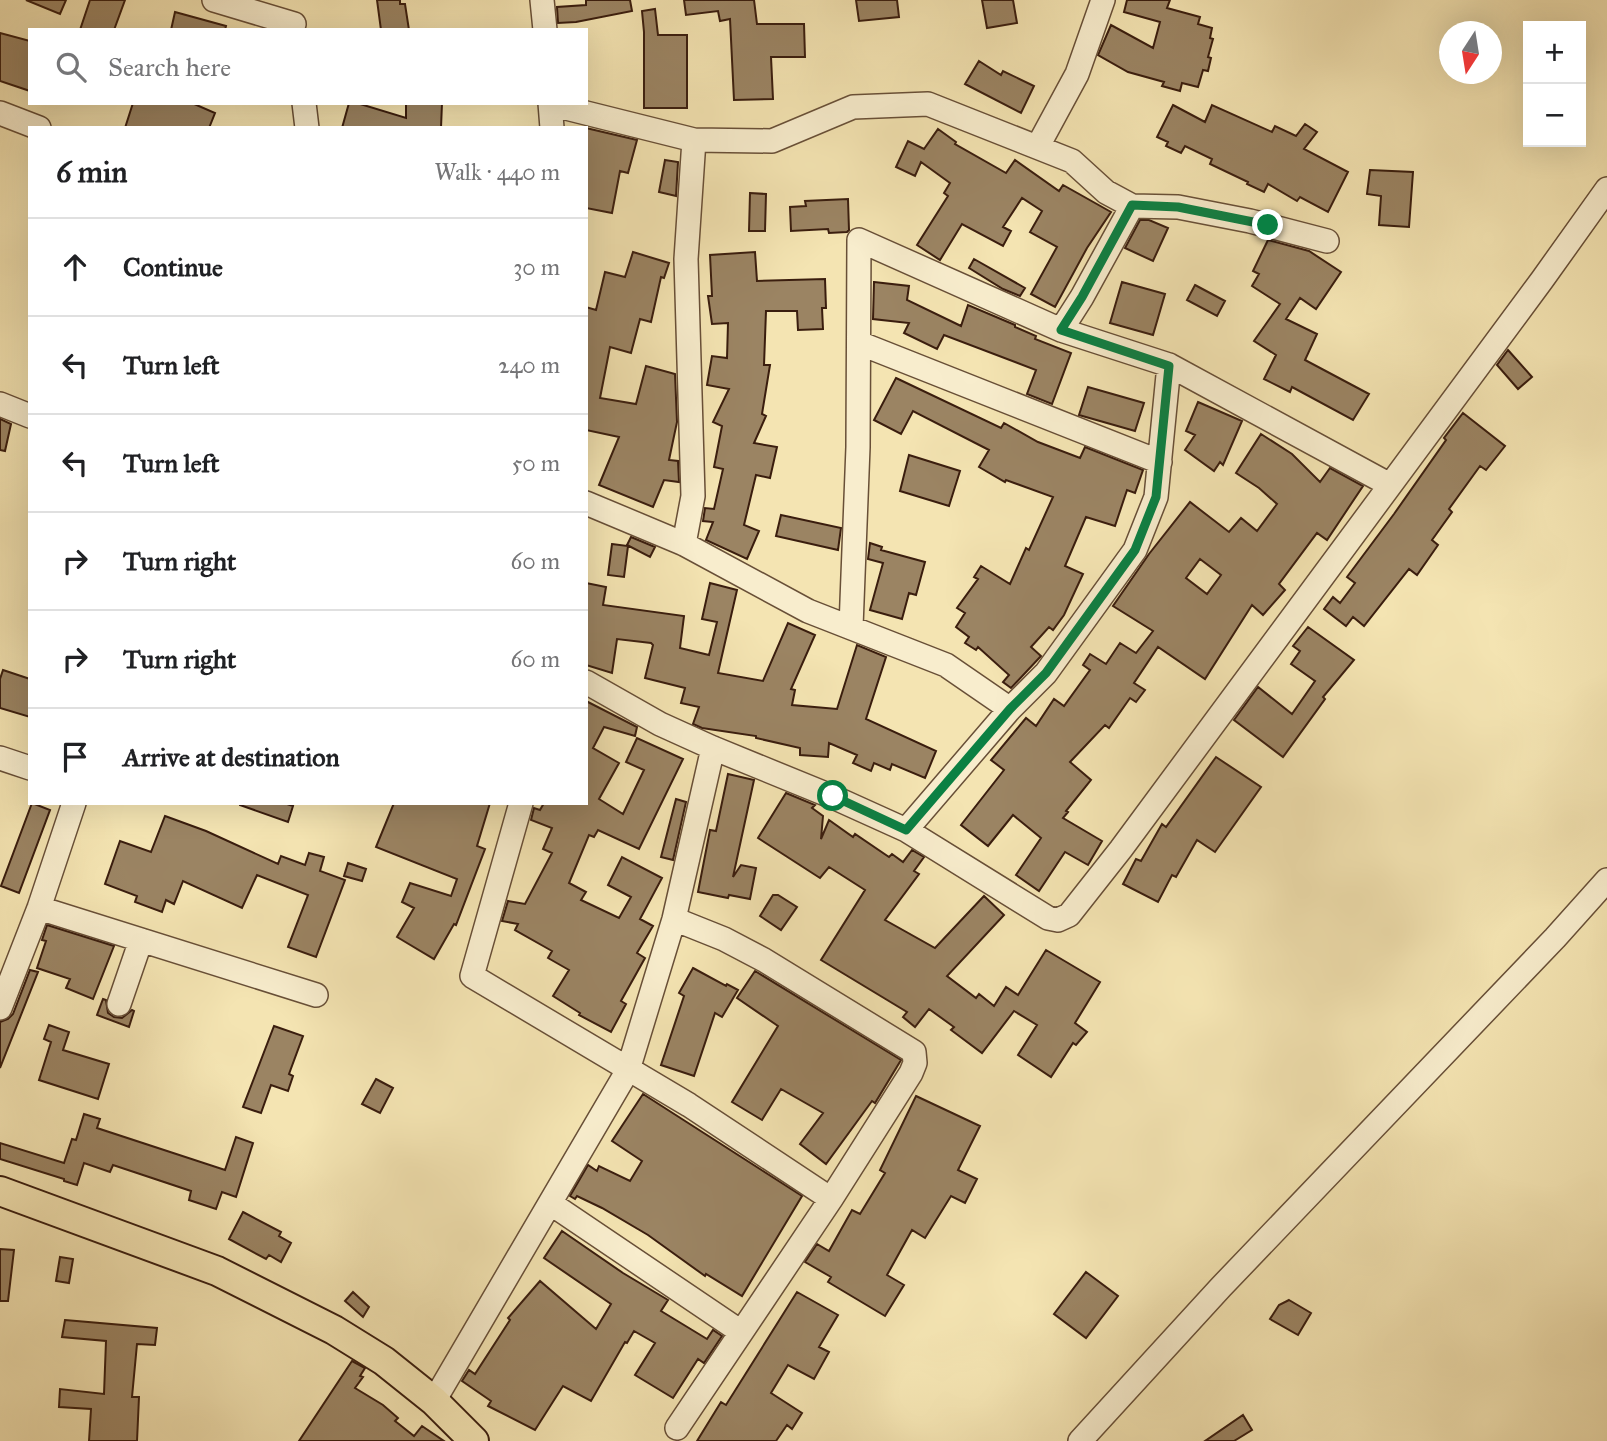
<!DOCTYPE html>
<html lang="en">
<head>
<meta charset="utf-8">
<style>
  :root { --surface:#fff; --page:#f6f6f6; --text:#202124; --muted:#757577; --line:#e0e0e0 }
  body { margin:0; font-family:"IM FELL Great Primer",serif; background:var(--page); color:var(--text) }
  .controls { position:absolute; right:21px; top:21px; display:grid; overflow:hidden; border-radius:0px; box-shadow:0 7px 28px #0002 }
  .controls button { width:63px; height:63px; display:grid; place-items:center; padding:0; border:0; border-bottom:2px solid var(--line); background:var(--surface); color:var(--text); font:35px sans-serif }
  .compass { position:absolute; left:1439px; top:21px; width:63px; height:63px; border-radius:50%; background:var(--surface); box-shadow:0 7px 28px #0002; rotate:192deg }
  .stop { position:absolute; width:21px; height:21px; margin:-16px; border:5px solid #0b8043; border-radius:50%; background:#fff }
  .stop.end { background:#0b8043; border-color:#fff; box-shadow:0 2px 7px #0008 }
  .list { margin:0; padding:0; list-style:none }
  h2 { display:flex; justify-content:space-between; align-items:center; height:91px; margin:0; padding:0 28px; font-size:30px }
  h2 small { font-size:23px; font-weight:400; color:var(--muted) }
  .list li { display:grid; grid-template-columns:46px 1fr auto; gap:21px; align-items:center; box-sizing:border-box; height:98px; padding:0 28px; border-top:2px solid var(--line) }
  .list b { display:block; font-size:26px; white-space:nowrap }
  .list em { font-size:23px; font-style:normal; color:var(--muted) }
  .icon { flex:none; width:38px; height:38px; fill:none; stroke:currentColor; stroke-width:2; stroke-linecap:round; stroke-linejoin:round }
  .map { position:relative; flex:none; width:1607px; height:1441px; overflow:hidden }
  .search { position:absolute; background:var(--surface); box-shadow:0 7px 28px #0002; left:28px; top:28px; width:560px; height:77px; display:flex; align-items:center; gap:18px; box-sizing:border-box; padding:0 24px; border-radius:0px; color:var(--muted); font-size:26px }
  .panel { position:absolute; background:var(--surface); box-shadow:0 7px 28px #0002; left:28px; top:126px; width:560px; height:679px; border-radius:0px }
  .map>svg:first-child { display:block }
</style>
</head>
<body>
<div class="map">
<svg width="1607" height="1441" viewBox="0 0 1607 1441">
  <rect width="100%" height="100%" fill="#f4e4b2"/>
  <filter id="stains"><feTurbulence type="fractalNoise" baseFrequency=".00286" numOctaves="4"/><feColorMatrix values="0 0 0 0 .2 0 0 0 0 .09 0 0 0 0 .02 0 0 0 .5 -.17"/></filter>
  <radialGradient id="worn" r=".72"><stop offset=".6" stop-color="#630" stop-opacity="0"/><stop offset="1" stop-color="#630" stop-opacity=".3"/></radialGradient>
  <path fill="#9b8463" stroke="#3a1d0e" stroke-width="2" fill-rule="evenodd" d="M26 0H66L60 14Z
    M90 0H125L114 30H80Z
    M377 0H400V4H405L409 30H381Z
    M586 0H630L632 11 576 22 558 23 557 7 586 5Z
    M684 0H754L757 24H804L805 57H771L773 99 734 100 730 19 720 21 718 11 686 15Z
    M856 0H897L899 17 859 21Z
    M982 0H1013L1017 23 987 28Z
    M1127 0H1170L1167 8 1200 17 1198 24 1212 28 1210 38 1213 39 1208 57 1211 58 1208 71 1203 70 1198 87 1182 83 1180 91 1162 86 1164 82 1128 72 1098 55 1111 25 1153 48 1160 22 1124 12Z
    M655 9 658 35H687V108H644V32L642 11Z
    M175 12 226 26 225 30H171Z
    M0 33 30 41V91L0 81Z
    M979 61 1001 75 1003 71 1034 86 1021 113 965 84Z
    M133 103H192L215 113 209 128H125Z
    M349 103H357L406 118V103H442L441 128H342Z
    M1173 105 1205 122 1212 105 1272 132 1275 126 1296 136 1305 124 1317 132 1304 149 1348 172 1328 212 1300 197 1297 201 1268 184 1264 192 1247 184 1248 182 1210 164 1212 159 1185 146 1181 153 1166 146 1168 142 1157 137Z
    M586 128 637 140 628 173 620 171 612 213 586 208Z
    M938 129 956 142 955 144 1006 173 1015 160 1059 191 1063 185 1111 212 1087 248 1055 307 1031 294 1057 247 1030 232 1042 211 1022 198 1003 227 1011 231 1003 246 962 224 940 260 917 245 948 196 944 193 950 183 921 162 915 176 896 167 908 141 924 149Z
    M665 160 678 162 676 196 659 192Z
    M1370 170 1413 172 1409 227 1379 225 1381 196 1367 194Z
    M750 193 766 194 765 231H749Z
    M848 199 849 230 847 232 829 233 828 229 791 231 790 207 806 206 805 201Z
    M1140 220H1149L1168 228 1153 261 1125 248Z
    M1268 240 1309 251 1341 272 1316 309 1300 298 1286 319 1317 334 1305 360 1369 394 1353 420 1292 387 1290 392 1264 379 1276 355 1254 341 1280 304 1252 286 1259 274 1253 271Z
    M633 252 669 263 664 278 661 277 651 322 640 319 631 353 610 347 600 398 636 404 646 366 675 374 677 422 669 460 678 461 679 482 664 480 653 507 599 485 619 437 586 430V307L596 310 605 272 625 277Z
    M755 252 757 281 825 279 826 308H822L823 329 798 330 797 311H766L764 365H770L762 414 766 416 754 443 777 447 770 478 756 475 744 525 759 531 747 559 706 540 713 522 703 521 705 508 714 509 723 469 714 467 722 426 713 422 729 389 707 385 712 356 727 358 728 323 712 324 708 296H712L710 255Z
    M974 259 1025 288 1020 296 1003 289 969 268Z
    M874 282 909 286 907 300 961 326 968 305 1015 325V327L1036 336 1035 339 1071 353 1052 404 1027 394 1036 370 944 335 937 349 904 333 909 323 873 319Z
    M1122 282 1165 294 1153 335 1110 323Z
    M1195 285 1225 301 1217 316 1187 300Z
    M1508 350 1532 377 1518 389 1497 365Z
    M896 378 1001 428 1004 423 1038 442 1080 458 1085 447 1143 470 1135 493 1127 490 1115 526 1086 517 1065 566 1083 574 1064 615 1053 630 1049 627 1031 647 1041 656 1011 688 1003 682 1009 675 978 647 976 650 965 643 969 637 956 627 965 613 957 608 978 579 974 577 981 566 1010 584 1026 548 1029 550 1053 497 1006 480 1005 482 979 467 989 450 913 411 901 434 874 420Z
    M1088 387 1144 403 1135 431 1079 415Z
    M1198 402 1242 421 1223 465 1220 462 1214 471 1185 450 1195 435 1186 431Z
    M1463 413 1505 446 1486 470 1480 466 1449 509 1452 512 1432 540 1438 545 1417 575 1409 569 1364 626 1353 617 1346 626 1324 609 1333 597 1340 603 1355 583 1347 577 1394 514 1446 440 1444 438Z
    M0 419 11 424 5 451 0 450Z
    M1261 434 1292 454 1320 482 1330 468 1363 486 1327 540 1317 533 1279 584 1285 590 1263 615 1252 605 1205 679 1158 647 1134 683 1145 690 1136 702 1130 698 1109 728 1105 725 1070 762 1091 780 1066 811 1068 812 1063 818 1102 841 1088 865 1065 852 1039 891 1016 875 1041 838 1013 815 988 846 961 825 1004 770 991 760 1026 718 1036 726 1054 699 1064 706 1090 670 1083 665 1090 654 1106 664 1120 643 1136 653 1153 631 1113 606 1149 554 1190 502 1229 532 1241 518 1257 531 1277 504 1259 488 1236 473ZM1200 559 1221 575 1207 594 1186 578Z
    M909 455 960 471 949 506 900 491Z
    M781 515 841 528 838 550 776 536Z
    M631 537 655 547 650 557 627 545Z
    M870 543 882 547 881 550 925 562 916 595 909 593 902 619 870 610 883 563 868 559Z
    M612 544 628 546 624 577 608 575Z
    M586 583 606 587 603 605 684 616 680 648 709 655 717 622 702 619 710 583 737 590 718 673 763 681 788 623 815 635 791 689 795 690 792 705 837 709 857 645 886 657 866 719 936 751 925 778 892 764 890 770 874 763 871 771 853 763 857 755 829 743 828 757 800 755V748L756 738V736L702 728 693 724 699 707 681 703 685 688 645 678 653 645 651 643 617 639 612 673 586 665Z
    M1308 627 1354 660 1323 697 1325 699 1283 757 1234 720 1258 687 1292 714 1315 681 1291 664 1300 651 1293 646Z
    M3 670 30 679V717L0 708V679Z
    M586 701 637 727 635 736 604 727 593 748 619 763 599 799 623 814 644 770 626 762 637 738 683 759 639 849 598 830 594 837 589 835 569 883 586 892 581 900 619 918 631 897 608 885 622 857 662 878 640 919 653 926 637 953 645 958 621 1001 626 1004 611 1032 579 1015 580 1013 553 996 569 970 548 958 552 951 515 930 518 924 502 921 508 901 525 904 552 853 543 849 552 828 531 820 534 808 540 810 544 803H586Z
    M1216 757 1261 787 1215 852 1197 840 1176 877 1172 875 1158 902 1123 884 1136 859 1141 861 1162 824 1166 827Z
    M728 774 754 780 733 877 741 865 756 868 750 899 729 895 728 898 698 892 710 830 716 831Z
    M786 793 815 805 812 808 823 816 821 839 829 820 853 837 855 834 889 857 892 854 903 862 912 850 924 857 914 871 919 874 885 920 935 948 984 896 1004 915 947 976 976 998 979 994 994 1006 1006 987 1018 995 1046 950 1100 982 1075 1023 1087 1032 1076 1045 1073 1043 1051 1077 1018 1055 1037 1025 1014 1011 982 1053 951 1030 954 1027 929 1009 915 1027 903 1017 907 1012 821 960 865 890 829 867 820 878 758 838Z
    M676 799 686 802 673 860 661 857Z
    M32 803 50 810 19 893 1 886Z
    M240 803H284L293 806 288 822 240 805Z
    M394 803H490L477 846 485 849 456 925 454 924 434 959 397 937 414 908 402 902 410 883 451 896 457 879 376 847Z
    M165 816 206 831 278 864 281 856 305 865 309 853 324 857 320 871 345 880 316 957 288 947 308 895 257 875 242 908 183 881 174 904 166 900 162 912 135 902 137 896 105 884 120 841 151 852Z
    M348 863 366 869 362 881 344 876Z
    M773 895H778L797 907 781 930 760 916Z
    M47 925 114 946 93 999 66 988 70 979 37 968 46 941 42 940Z
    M693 968 726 986 727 984 738 990 722 1017 715 1013 694 1076 661 1065 684 996 679 993Z
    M30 970 38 972 0 1068V1022L8 1019 13 1014Z
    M755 971 901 1060 875 1103 872 1101 826 1164 800 1144 823 1113 781 1089 762 1120 732 1102 778 1026 737 998Z
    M103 999 106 1000 108 1013 114 1017 122 1018 132 1010 134 1011 129 1027 97 1015Z
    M49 1025 69 1032 63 1050 109 1064 98 1099 39 1080 51 1042 44 1039Z
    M274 1026 303 1036 289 1074 293 1076 288 1091 271 1085 261 1113 243 1107Z
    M376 1079 393 1088 380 1113 362 1104Z
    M643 1094 802 1196 742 1296 706 1274 705 1276 648 1235 602 1208 577 1196 575 1199 570 1196 588 1165 597 1171 599 1166 630 1181 642 1161 612 1141Z
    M916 1096 980 1126 958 1170 977 1179 965 1203 951 1196 925 1238 912 1230 887 1275 904 1285 885 1316 828 1282 831 1277 805 1262 817 1244 829 1251 852 1210 860 1214 885 1173 880 1170Z
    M84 1114 100 1119 97 1128 225 1170 236 1137 253 1143 236 1197 222 1192 216 1209 189 1200 191 1191 113 1165 110 1172 84 1163 77 1185 64 1181V1179L0 1159V1143L64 1163 72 1139 76 1140Z
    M243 1212 281 1232 279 1236 291 1243 281 1262 269 1255 266 1259 229 1239Z
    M562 1231 623 1273 668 1300 661 1311 707 1339 713 1330 722 1336 704 1363 698 1359 673 1398 635 1375 655 1343 634 1331 627 1343 625 1342 591 1401 563 1386 535 1430 488 1406 491 1401 462 1381 469 1370 475 1374 510 1320 508 1318 540 1281 596 1329 611 1304 544 1258Z
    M0 1249 14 1250 8 1301H0Z
    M60 1257 73 1259 69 1283 56 1281Z
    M1086 1272 1118 1296 1086 1338 1054 1314Z
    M353 1292 369 1307 363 1317 345 1301Z
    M797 1292 838 1315 819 1347 829 1352 814 1379 788 1365 771 1393 802 1413 792 1429 787 1425 776 1441H697L721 1402 726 1405Z
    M1289 1300 1311 1313 1298 1335 1270 1319 1279 1305Z
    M65 1320 157 1328 155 1345 137 1344 132 1397H139L137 1441H89L91 1409 59 1407 60 1389 104 1394 106 1341 62 1337Z
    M352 1361 365 1368 360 1376 363 1377 355 1388 383 1405 398 1418 395 1421 414 1436 422 1426 444 1441H299Z
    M1243 1415 1252 1430 1234 1441H1205Z"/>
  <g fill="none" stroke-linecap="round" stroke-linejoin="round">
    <g stroke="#684f37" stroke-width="26">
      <path id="minor" d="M214 0 294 24
        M542 0 545 30
        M304 103 307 128
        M550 103 552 128
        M550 104 694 140 772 141 853 107 928 104 1072 161 1106 192 1132 206 1178 207 1250 221 1327 241
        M0 113 39 128
        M1038 146 1077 74 1103 0
        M1061 330 1082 297 1132 206
        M859 343 1160 462
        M0 404 30 416
        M586 503 684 544 808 611 946 665 1010 709
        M684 544 693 496 686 259 694 140
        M851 627 858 447 859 240 1061 330 1169 365 1390 485
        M586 682 660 724 713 748 833 797 906 830 1048 918 1058 920 1069 915 1121 849 1542 280 1607 189
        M0 758 30 768
        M521 803 472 976 689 1105 831 1199
        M906 830 1010 709 1046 673 1135 550 1156 497 1169 365
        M39 908 316 995
        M674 919 724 939 764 960 914 1052 915 1063 911 1073 831 1199 677 1428
        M119 1004 141 940
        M0 1008 39 908 74 803
        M550 1203 741 1332
        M434 1401 628 1070 674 919 713 748
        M1080 1441 1221 1287 1555 938 1607 880"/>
    </g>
    <g stroke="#3a1d0e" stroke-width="32">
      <path id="major" d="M0 1191 217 1271 334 1330 384 1361 434 1401 474 1441"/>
    </g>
    <use href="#minor" stroke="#f8edcd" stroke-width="23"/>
    <use href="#major" stroke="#f4e4b2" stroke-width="28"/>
  </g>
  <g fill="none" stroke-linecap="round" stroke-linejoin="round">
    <path stroke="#0b8043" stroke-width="9" d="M833 796 906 830 1010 709 1046 673 1135 550 1156 497 1169 366 1061 330 1082 297 1132 205 1178 207 1268 225"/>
  </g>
  <rect width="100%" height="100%" filter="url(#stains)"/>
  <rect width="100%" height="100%" fill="url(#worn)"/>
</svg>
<div class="controls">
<button>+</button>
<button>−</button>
</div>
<svg class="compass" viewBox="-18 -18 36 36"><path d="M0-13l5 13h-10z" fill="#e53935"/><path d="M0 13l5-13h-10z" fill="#757577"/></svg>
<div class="stop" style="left:833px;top:796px"></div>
<div class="stop end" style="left:1268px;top:225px"></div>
<div class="search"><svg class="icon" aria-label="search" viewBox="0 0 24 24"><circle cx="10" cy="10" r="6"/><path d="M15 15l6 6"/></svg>Search here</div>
<section class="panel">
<h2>6 min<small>Walk · 440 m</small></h2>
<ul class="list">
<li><svg class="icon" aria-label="ahead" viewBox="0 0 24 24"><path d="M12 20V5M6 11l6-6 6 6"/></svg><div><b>Continue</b></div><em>30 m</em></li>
<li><svg class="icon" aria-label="left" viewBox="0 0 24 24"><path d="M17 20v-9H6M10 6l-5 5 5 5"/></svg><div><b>Turn left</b></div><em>240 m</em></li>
<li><svg class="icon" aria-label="left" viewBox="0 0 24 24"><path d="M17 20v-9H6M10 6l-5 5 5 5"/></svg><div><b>Turn left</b></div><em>50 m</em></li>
<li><svg class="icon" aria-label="right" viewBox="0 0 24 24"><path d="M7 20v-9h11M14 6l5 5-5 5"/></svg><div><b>Turn right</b></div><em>60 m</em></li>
<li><svg class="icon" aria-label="right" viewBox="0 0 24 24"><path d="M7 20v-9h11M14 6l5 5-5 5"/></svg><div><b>Turn right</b></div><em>60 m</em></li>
<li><svg class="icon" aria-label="arrive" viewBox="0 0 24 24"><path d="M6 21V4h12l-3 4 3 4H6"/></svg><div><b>Arrive at destination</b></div></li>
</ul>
</section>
</div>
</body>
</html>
